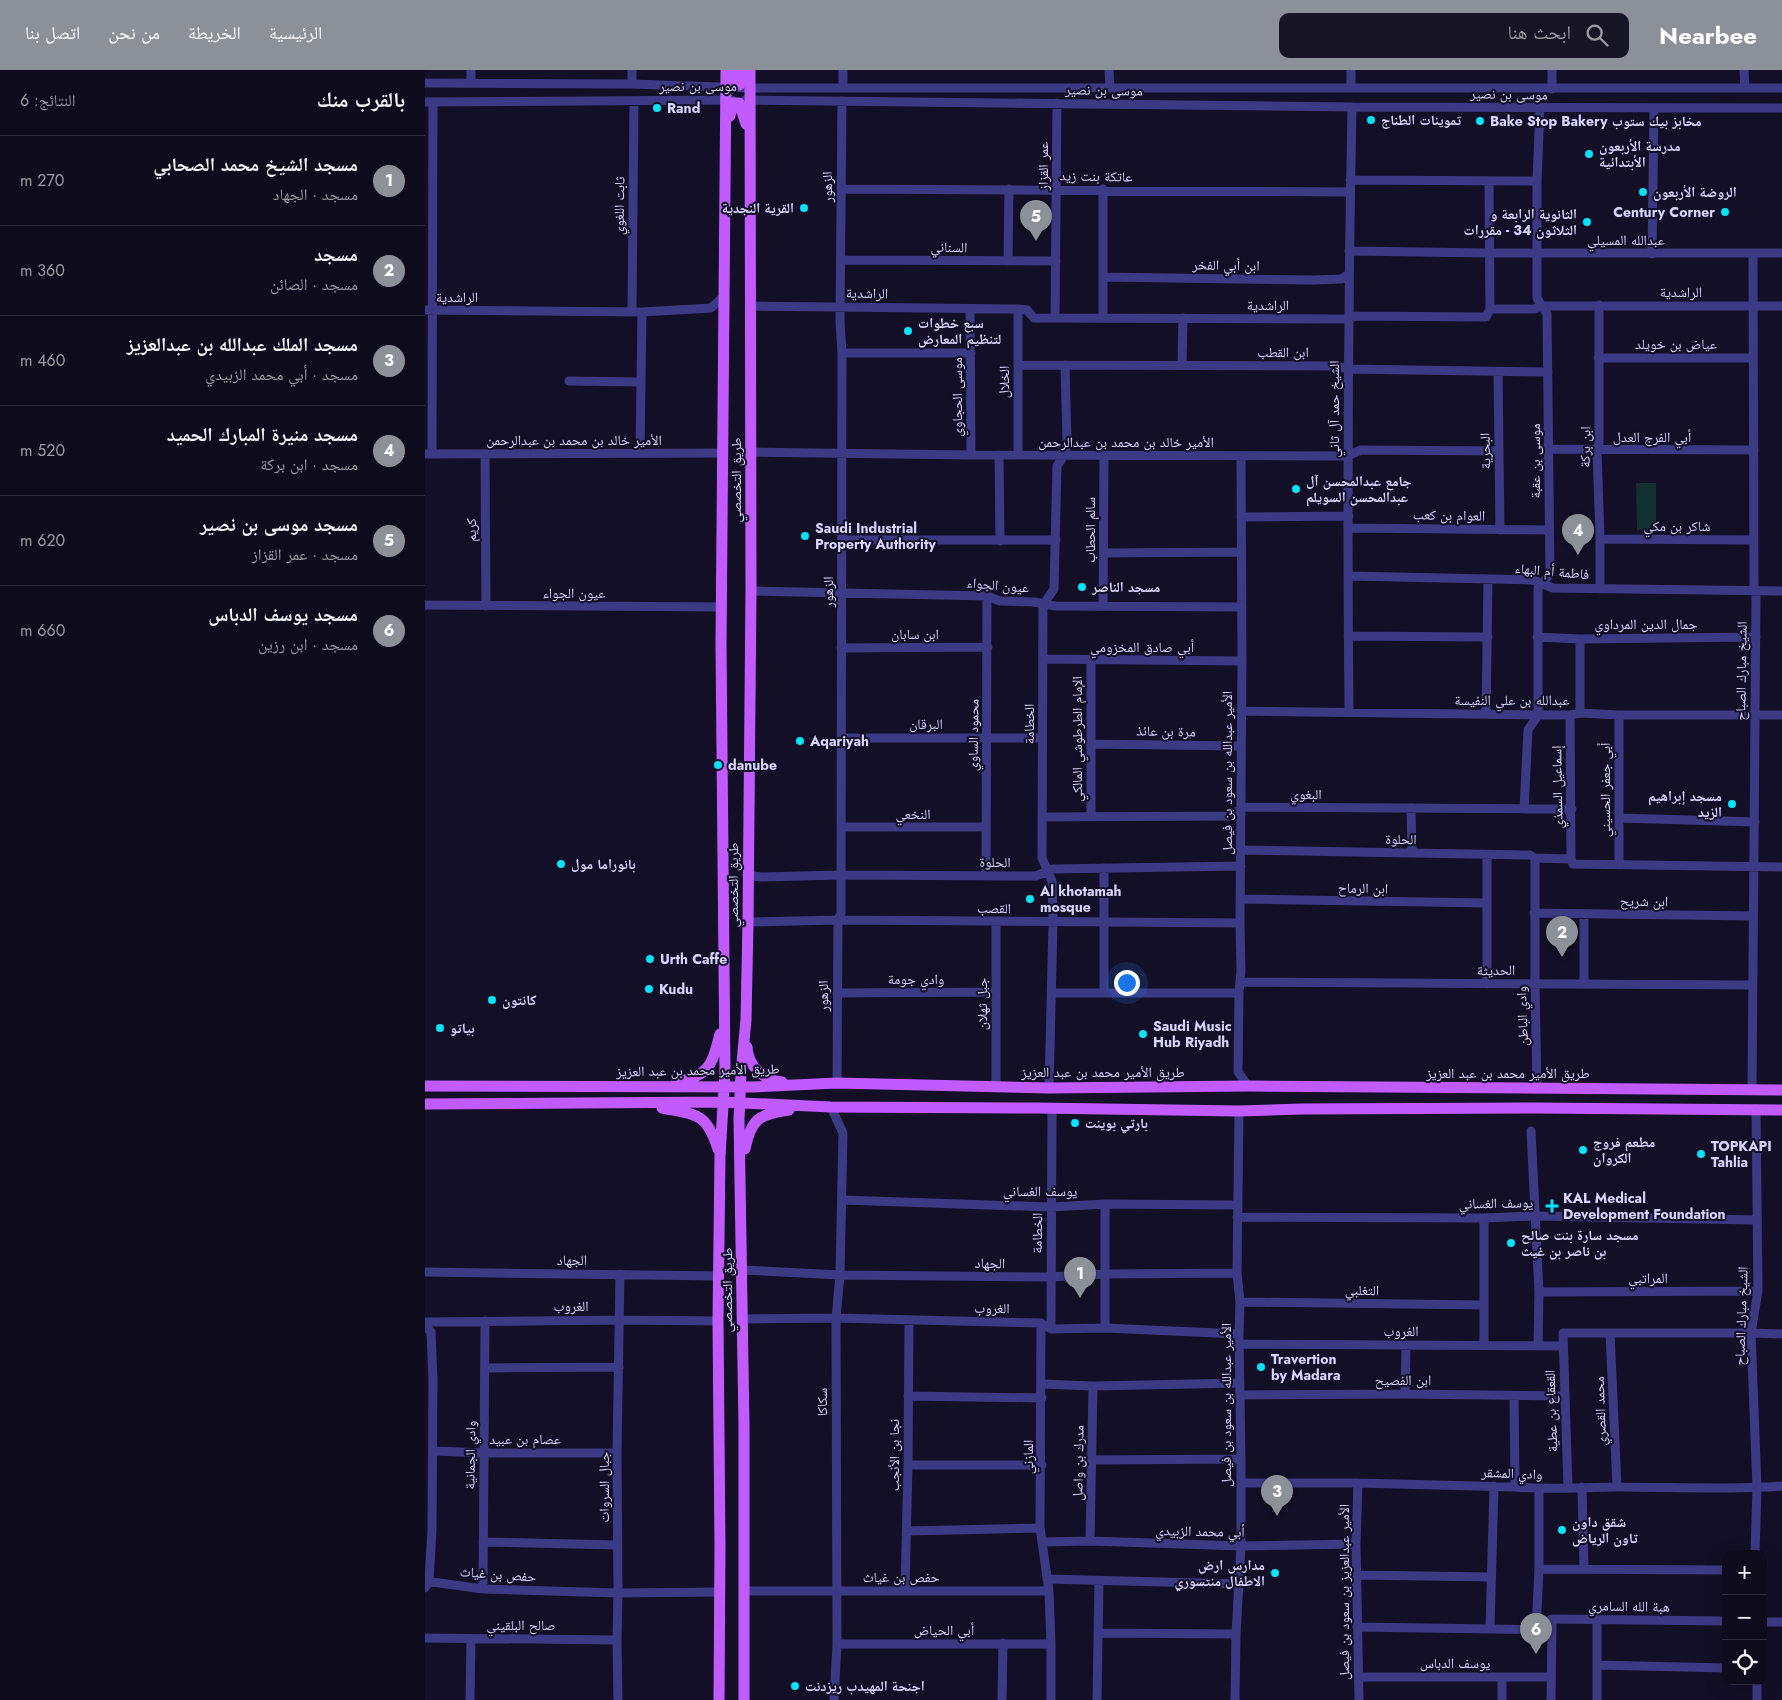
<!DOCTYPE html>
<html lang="ar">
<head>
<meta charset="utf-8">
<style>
  :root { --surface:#0e0b1c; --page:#171425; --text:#f1f3f6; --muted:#9b9ba3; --line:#2e2b3b; --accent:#8c9099 }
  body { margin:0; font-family:Jost,"Noto Naskh Arabic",sans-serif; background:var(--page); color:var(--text); direction:rtl }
  .controls { position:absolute; right:15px; bottom:15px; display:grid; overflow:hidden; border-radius:10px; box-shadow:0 5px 20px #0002 }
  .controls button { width:45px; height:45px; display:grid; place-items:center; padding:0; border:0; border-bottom:1px solid var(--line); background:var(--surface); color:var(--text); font:25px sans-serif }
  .you { position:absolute; left:701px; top:912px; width:18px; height:18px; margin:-12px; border:4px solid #fff; border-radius:50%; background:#1a73e8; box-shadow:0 0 0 8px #1a73e833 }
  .badge { display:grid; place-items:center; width:32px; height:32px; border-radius:50%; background:var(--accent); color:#fff; font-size:16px; font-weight:700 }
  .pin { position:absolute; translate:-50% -41px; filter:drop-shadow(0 1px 2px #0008) }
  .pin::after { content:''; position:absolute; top:26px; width:18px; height:15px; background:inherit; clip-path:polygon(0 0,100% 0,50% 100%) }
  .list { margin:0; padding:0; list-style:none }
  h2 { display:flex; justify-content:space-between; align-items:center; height:65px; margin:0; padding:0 20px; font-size:21px }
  h2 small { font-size:16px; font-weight:400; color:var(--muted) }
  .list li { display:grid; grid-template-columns:32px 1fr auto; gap:15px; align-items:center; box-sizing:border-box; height:90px; padding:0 20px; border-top:1px solid var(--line) }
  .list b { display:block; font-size:19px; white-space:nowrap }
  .list p { margin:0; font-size:16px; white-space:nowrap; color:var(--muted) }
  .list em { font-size:16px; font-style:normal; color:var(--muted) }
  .icon { flex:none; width:28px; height:28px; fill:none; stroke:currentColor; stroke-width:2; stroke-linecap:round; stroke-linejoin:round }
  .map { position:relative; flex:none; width:1357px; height:1630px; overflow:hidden; direction:ltr }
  header { display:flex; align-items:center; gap:30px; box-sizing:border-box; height:70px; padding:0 25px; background:var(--accent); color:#fff }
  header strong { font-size:24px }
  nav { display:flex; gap:28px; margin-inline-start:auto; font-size:18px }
  .search { width:350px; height:45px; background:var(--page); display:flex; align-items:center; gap:12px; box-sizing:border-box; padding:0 18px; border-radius:10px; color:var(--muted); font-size:19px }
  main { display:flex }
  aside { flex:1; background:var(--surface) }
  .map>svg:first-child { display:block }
</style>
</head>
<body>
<header>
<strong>Nearbee</strong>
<div class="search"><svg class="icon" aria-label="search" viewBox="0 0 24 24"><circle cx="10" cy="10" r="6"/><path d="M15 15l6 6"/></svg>ابحث هنا</div>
<nav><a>الرئيسية</a><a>الخريطة</a><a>من نحن</a><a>اتصل بنا</a></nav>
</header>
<main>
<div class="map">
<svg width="1357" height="1630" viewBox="0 0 1357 1630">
  <rect width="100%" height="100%" fill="#130f26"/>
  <path fill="#12302f" d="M1211 413H1231V459L1212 460Z"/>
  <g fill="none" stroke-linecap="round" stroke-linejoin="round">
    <path stroke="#3d3a85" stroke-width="9" d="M684 0 685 18
      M926 0V17
      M1127 0V19
      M1319 0 1320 18
      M0 13 207 14 324 18H1357
      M46 13V0
      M207 14V0
      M418 17V0
      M320 30 927 37 1357 38
      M0 32 307 30
      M925 110 1112 111
      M1064 111 1065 239
      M416 119 925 122
      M924 181 1064 183H1357
      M1227 184 1229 38
      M416 190 631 191
      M583 191 584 119
      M678 207 887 210 916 209 923 205
      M1174 235V373L1172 380 1175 469V519
      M325 236 593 239 602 240 609 248 923 249 928 246 1061 247 1065 239H1109L1116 236H1357
      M545 239 546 385
      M0 240 217 242 286 238 299 226
      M207 242 209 31
      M630 248 632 33
      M678 248V119
      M417 283H546
      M1173 288H1328
      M593 295 910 296 923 299 1123 302
      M757 295 758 248
      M1073 302 1075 460
      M144 311 216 312
      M1124 379 1329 380
      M326 382 546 385 922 386 936 380 1074 381
      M215 383 217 242
      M0 384 298 383
      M7 384 8 32
      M60 384 61 536
      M574 385 575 471
      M593 385V239
      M816 386 817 591 815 853 816 901 814 923 813 1002 823 1016
      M816 447 924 446
      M924 458 1124 460
      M1175 469 1329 470
      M417 470H631
      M679 483 816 482
      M924 506 1108 510 1128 518 1357 521
      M326 521 562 526 575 531 609 532 630 536 817 537
      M0 535 297 537
      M678 536 679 385
      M923 566 1063 567
      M1112 567 1155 569 1331 567
      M416 578 563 577
      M618 589 817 591
      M666 591V746
      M816 641 1113 645H1145L1155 643 1194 645H1357
      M924 642C922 440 923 239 927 37
      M1155 643V569
      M1061 644 1063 510
      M1145 645 1146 789
      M416 668H617
      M665 674 816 676
      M986 738 987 783
      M1099 739 1103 660 1113 645V518L1125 504 1122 244 1112 228V111L1115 38
      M618 747 804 746 820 737 1147 739
      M1195 748 1330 752
      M416 757H561
      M816 780 1105 785 1110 788V913L1112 1019
      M1062 785V914
      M1110 788 1146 789 1148 794 1357 797
      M1194 795V645
      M679 798V923
      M322 805 336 807 415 805 611 806 628 799 816 796
      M561 805 562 526
      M815 829 1062 833
      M1109 843 1328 846
      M1159 844V914
      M323 852 413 850 815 853
      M571 852V1016
      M815 912 1327 915
      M412 923 571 922
      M627 923H814
      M412 1013 413 850 416 843 417 283 415 252 417 31
      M624 1018 628 853 627 811 617 788 618 535 629 519 632 396 640 384 642 373 640 295
      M1327 1020 1331 525 1329 521 1328 184
      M406 1037 418 1063 415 1205 411 1248 412 1574 409 1630
      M1106 1061 1114 1222 1113 1276
      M418 1130 626 1137 680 1134 812 1135
      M812 1147 1059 1148 1110 1146 1331 1150
      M318 1200 415 1205 625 1207 681 1204 812 1203
      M0 1202 294 1206
      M1114 1222 1333 1221
      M815 1232 1059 1235
      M318 1249 411 1248 616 1253 626 1259 680 1258 814 1264
      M0 1252 196 1250 293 1251
      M616 1253 615 1458 624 1521
      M0 1256 6 1262 8 1310 7 1460 4 1511 0 1518
      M680 1258V1134
      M626 1259 627 1038
      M1185 1263 1192 1417
      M814 1274 1138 1276
      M1059 1275V1148
      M60 1298 194 1297
      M617 1314 668 1316 815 1313
      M980 1324 981 1275
      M816 1325 980 1324 1140 1326
      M483 1326 617 1328
      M1089 1326 1090 1417
      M9 1381 58 1383H192
      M667 1390 816 1389
      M483 1395H617
      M816 1413H933L1090 1417C1125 1420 1159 1417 1193 1417 1248 1417 1303 1420 1357 1416
      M933 1413 931 1474 934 1630
      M1157 1417 1159 1498
      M1143 1418 1138 1263H1326L1357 1264
      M482 1461 615 1458
      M665 1471 668 1316
      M58 1472 192 1475
      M618 1472 665 1471 816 1476 931 1474
      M1330 1484 1332 1418 1326 1263 1333 1221 1331 1039
      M1114 1499 1301 1500
      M932 1505 1066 1507
      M622 1509 814 1514
      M0 1511 58 1519 193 1523 295 1522
      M58 1519 60 1251
      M480 1520 483 1395 484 1250
      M319 1521H624L626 1574V1630
      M1172 1549V1630
      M1338 1552H1357
      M932 1557 1126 1560
      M1065 1558 1069 1416
      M1111 1560 1127 1549 1301 1551
      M1111 1560 1114 1499V1419
      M673 1563 811 1564
      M0 1568 192 1570
      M412 1574H626
      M1173 1595 1301 1598
      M934 1607H1126
      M45 1630 46 1569
      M193 1630 192 1570 193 1523 192 1383 195 1204
      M577 1630 578 1573
      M672 1630 674 1511
      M810 1630 811 1564 816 1476V1389L814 1264 815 1232 812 1203 814 1041
      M1077 1630V1608
      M1126 1630 1127 1555
      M1332 1630V1611"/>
    <path stroke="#c25bff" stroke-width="11" d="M309 0 311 10 314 15 316 13 317 0
      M305 46 308 33H314L321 54
      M322 977C323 996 338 1010 357 1012
      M252 1012C285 1006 287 994 295 964
      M0 1016 328 1017 412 1013 624 1018 823 1016 1357 1020
      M0 1034 298 1032 406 1037 612 1038 814 1041 877 1039 1112 1038 1357 1040
      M237 1038C272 1045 281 1042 293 1079
      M320 1079C326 1049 334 1044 364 1040
      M294 1630 295 1477 293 1251 295 1086 300 1002 296 574 301 0
      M319 1630V1357L314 1049 316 1003 321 950 323 852 326 521 325 0"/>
  </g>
  <g fill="#00e5ff" stroke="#130f26" stroke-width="2">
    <circle cx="232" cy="38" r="5"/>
    <circle cx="946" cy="50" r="5"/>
    <circle cx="1055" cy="51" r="5"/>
    <circle cx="1164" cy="84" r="5"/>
    <circle cx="1218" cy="122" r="5"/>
    <circle cx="379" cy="138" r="5"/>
    <circle cx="1300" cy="142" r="5"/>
    <circle cx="1162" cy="152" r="5"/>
    <circle cx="483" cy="261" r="5"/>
    <circle cx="871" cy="419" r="5"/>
    <circle cx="380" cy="466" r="5"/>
    <circle cx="657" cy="517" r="5"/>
    <circle cx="375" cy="671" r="5"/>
    <circle cx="293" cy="695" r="5"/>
    <circle cx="1307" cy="734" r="5"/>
    <circle cx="136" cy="794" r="5"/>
    <circle cx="605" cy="829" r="5"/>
    <circle cx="225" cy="889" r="5"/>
    <circle cx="224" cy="919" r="5"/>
    <circle cx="67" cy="930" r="5"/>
    <circle cx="15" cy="958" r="5"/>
    <circle cx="718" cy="964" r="5"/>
    <circle cx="650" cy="1053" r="5"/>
    <circle cx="1158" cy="1080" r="5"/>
    <circle cx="1276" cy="1084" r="5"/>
    <path d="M1124.5 1128.5h5v5h5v5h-5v5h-5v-5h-5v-5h5z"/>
    <circle cx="1086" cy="1173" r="5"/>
    <circle cx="836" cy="1297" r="5"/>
    <circle cx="1137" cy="1460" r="5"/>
    <circle cx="850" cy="1503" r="5"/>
    <circle cx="370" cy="1616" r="5"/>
  </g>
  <g text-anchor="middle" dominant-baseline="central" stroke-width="4" stroke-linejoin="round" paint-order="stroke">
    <g font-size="14" fill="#d9d4ff" stroke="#130f26">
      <text x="273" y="16">موسى بن نصير</text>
      <text transform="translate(679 20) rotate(1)">موسى بن نصير</text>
      <text transform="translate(1084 24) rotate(1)">موسى بن نصير</text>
      <text transform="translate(618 96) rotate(-90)">عمر القزاز</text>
      <text transform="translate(671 106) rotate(1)">عاتكة بنت زيد</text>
      <text transform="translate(402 117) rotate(-90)">الزهور</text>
      <text transform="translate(194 136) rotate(-89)">ثابت اللغوي</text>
      <text x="1201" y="170">عبدالله المسيلي</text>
      <text transform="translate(524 177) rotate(1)">السناني</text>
      <text transform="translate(801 195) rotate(1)">ابن أبي الفخر</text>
      <text x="1256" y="222">الراشدية</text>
      <text transform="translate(442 223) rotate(1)">الراشدية</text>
      <text x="32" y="227">الراشدية</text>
      <text x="843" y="235">الراشدية</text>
      <text x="1251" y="274">عياض بن خويلد</text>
      <text x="858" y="282">ابن القطب</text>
      <text transform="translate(579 312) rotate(-90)">الخلال</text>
      <text transform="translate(532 327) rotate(-90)">موسى الحجاوي</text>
      <text transform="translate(909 339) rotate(-90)">الشيخ حمد آل ثاني</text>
      <text x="1227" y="367">أبي الفرج العدل</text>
      <text x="149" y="370">الأمير خالد بن محمد بن عبدالرحمن</text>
      <text x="701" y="372">الأمير خالد بن محمد بن عبدالرحمن</text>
      <text transform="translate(1160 377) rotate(-89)">ابن بركة</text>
      <text transform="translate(1060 381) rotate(-91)">البحرية</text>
      <text transform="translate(1110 391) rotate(-90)">موسى بن عقبة</text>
      <text transform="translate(311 410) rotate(-90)">طريق التخصصي</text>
      <text transform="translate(1024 445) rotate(1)">العوام بن كعب</text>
      <text x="1252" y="456">شاكر بن مكي</text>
      <text transform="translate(46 460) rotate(-90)">كريم</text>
      <text transform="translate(665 460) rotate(-90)">سالم الحطاب</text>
      <text transform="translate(1127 501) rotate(5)">فاطمة أم البهاء</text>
      <text transform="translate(573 515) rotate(5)">عيون الجواء</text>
      <text transform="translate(403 522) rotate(-90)">الزهور</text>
      <text x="149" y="523">عيون الجواء</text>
      <text x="1221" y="554">جمال الدين المرداوي</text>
      <text x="490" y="564">ابن سابان</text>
      <text x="717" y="577">أبي صادق المخزومي</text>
      <text transform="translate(1316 601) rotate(-89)">الشيخ مبارك الصباح</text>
      <text x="1087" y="630">عبدالله بن علي النفيسة</text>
      <text x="501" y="654">البرقان</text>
      <text transform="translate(604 654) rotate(-90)">الخطامة</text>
      <text transform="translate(741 661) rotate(1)">مرة بن عائذ</text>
      <text transform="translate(548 665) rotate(-89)">محمود الساوي</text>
      <text transform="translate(652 669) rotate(-90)">الإمام الطرطوشي المالكي</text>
      <text transform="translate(802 703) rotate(-90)">الأمير عبدالله بن سعود بن فيصل</text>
      <text transform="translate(1132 717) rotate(-91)">إسماعيل السمذي</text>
      <text transform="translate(1180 720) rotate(-90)">أبي جعفر الحسيني</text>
      <text transform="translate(881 724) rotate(1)">البغوي</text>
      <text x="488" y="744">النخعي</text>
      <text transform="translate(976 769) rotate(1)">الحلوة</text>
      <text transform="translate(570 792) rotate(1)">الحلوة</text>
      <text transform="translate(308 815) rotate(-90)">طريق التخصصي</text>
      <text transform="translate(938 818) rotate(1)">ابن الرماح</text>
      <text transform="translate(1219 831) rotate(1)">ابن شريح</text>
      <text transform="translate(569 838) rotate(1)">القصب</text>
      <text transform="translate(1071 900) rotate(-1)">الحديثة</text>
      <text x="491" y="909">وادي جومة</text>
      <text transform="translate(398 926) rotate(-90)">الزهور</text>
      <text transform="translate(557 934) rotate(-90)">جبل ثهلان</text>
      <text transform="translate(1097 946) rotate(-92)">وادي الباطن</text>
      <text transform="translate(273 1000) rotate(-1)">طريق الأمير محمد بن عبد العزيز</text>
      <text x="678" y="1002">طريق الأمير محمد بن عبد العزيز</text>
      <text x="1083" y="1003">طريق الأمير محمد بن عبد العزيز</text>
      <text x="615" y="1121">يوسف الغساني</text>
      <text transform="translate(1071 1133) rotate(-1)">يوسف الغساني</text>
      <text transform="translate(612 1163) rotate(-89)">الخطامة</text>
      <text x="147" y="1190">الجهاد</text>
      <text transform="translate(565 1193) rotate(1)">الجهاد</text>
      <text x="1223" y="1208">المراتبي</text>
      <text transform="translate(302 1220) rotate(-90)">طريق التخصصي</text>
      <text transform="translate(937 1220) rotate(1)">التغلبي</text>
      <text x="146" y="1236">الغروب</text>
      <text transform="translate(567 1238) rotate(1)">الغروب</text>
      <text transform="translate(1316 1246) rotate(-88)">الشيخ مبارك الصباح</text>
      <text x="976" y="1261">الغروب</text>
      <text x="978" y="1310">ابن الفصيح</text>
      <text transform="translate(397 1332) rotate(-90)">سكاكا</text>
      <text transform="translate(801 1335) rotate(-90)">الأمير عبدالله بن سعود بن فيصل</text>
      <text transform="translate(1126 1341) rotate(-92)">القعقاع بن عطية</text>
      <text transform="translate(1175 1341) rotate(-92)">محمد القصري</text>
      <text x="100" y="1369">عصام بن عبيد</text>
      <text transform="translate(45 1385) rotate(-89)">وادي الجمانية</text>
      <text transform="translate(469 1385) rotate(-90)">نجا بن الأنجب</text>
      <text transform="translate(603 1387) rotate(-90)">المازني</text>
      <text transform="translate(653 1393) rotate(-89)">مدرك بن واصل</text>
      <text transform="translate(1087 1403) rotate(2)">وادي المشقر</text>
      <text transform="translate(179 1417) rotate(-90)">جبال السروات</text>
      <text transform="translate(775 1461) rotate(1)">أبي محمد الزبيدي</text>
      <text transform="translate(73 1504) rotate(4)">حفص بن غياث</text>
      <text x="476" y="1507">حفص بن غياث</text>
      <text transform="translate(919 1522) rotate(-90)">الأمير عبدالعزيز بن سعود بن فيصل</text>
      <text transform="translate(1204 1536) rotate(1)">هبة الله السامري</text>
      <text x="96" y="1555">صالح البلقيني</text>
      <text x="519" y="1560">أبي الحياض</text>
      <text x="1030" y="1593">يوسف الدباس</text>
    </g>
    <g font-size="14" font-weight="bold" fill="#d9d4ff" stroke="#130f26" text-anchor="start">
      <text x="242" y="38">Rand</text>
      <text x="956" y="50">تموينات الطناج</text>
      <text x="1065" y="51">Bake Stop Bakery مخابز بيك ستوب</text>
      <text x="1174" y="76">مدرسة الأربعون<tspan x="1174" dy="16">الأبتدائية</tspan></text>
      <text x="1228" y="122">الروضة الأربعون</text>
      <text x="369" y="138" text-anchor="end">القرية النجدية</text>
      <text x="1290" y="142" text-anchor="end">Century Corner</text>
      <text x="1152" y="144" text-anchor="end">الثانوية الرابعة و<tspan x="1152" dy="16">الثلاثون 34 - مقررات</tspan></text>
      <text x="493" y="253">سبع خطوات<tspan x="493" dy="16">لتنظيم المعارض</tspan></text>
      <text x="881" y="411">جامع عبدالمحسن آل<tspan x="881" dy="16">عبدالمحسن السويلم</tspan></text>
      <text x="390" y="458">Saudi Industrial<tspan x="390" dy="16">Property Authority</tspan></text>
      <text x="667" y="517">مسجد الناصر</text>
      <text x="385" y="671">Aqariyah</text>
      <text x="303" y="695">danube</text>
      <text x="1297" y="726" text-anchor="end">مسجد إبراهيم<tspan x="1297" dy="16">الزيد</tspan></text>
      <text x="146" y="794">بانوراما مول</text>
      <text x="615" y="821">Al khotamah<tspan x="615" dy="16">mosque</tspan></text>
      <text x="235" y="889">Urth Caffe</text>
      <text x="234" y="919">Kudu</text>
      <text x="77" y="930">كانتون</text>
      <text x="728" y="956">Saudi Music<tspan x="728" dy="16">Hub Riyadh</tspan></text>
      <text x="25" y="958">بياتو</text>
      <text x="660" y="1053">بارتي بوينت</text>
      <text x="1168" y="1072">مطعم فروج<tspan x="1168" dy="16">الكروان</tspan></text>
      <text x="1286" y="1076">TOPKAPI<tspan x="1286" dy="16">Tahlia</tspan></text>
      <text x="1138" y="1128">KAL Medical<tspan x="1138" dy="16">Development Foundation</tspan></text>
      <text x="1096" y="1165">مسجد سارة بنت صالح<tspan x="1096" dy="16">بن ناصر بن غيث</tspan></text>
      <text x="846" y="1289">Travertion<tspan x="846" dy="16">by Madara</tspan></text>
      <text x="1147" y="1452">شقق داون<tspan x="1147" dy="16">تاون الرياض</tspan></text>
      <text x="840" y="1495" text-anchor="end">مدارس ارض<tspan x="840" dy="16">الاطفال منتسوري</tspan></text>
      <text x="380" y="1616">اجنحة المهيدب ريزدنت</text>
    </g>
  </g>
</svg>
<div class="controls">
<button>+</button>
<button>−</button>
<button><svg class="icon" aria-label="locate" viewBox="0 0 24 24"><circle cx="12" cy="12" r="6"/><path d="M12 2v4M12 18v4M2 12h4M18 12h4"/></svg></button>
</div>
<div class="you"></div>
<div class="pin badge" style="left:655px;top:1228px">1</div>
<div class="pin badge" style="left:1137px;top:887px">2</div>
<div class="pin badge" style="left:852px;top:1446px">3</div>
<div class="pin badge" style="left:1153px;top:485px">4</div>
<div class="pin badge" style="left:611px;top:171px">5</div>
<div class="pin badge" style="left:1111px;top:1584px">6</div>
</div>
<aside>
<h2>بالقرب منك<small>النتائج: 6</small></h2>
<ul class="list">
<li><span class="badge">1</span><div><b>مسجد الشيخ محمد الصحابي</b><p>مسجد · الجهاد</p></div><em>270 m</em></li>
<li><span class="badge">2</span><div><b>مسجد</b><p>مسجد · الصائن</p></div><em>360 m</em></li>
<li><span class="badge">3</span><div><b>مسجد الملك عبدالله بن عبدالعزيز</b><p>مسجد · أبي محمد الزبيدي</p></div><em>460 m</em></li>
<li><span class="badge">4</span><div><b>مسجد منيرة المبارك الحميد</b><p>مسجد · ابن بركة</p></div><em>520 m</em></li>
<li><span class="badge">5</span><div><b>مسجد موسى بن نصير</b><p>مسجد · عمر القزاز</p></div><em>620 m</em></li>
<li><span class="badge">6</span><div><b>مسجد يوسف الدباس</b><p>مسجد · ابن رزين</p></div><em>660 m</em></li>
</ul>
</aside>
</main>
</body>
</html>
